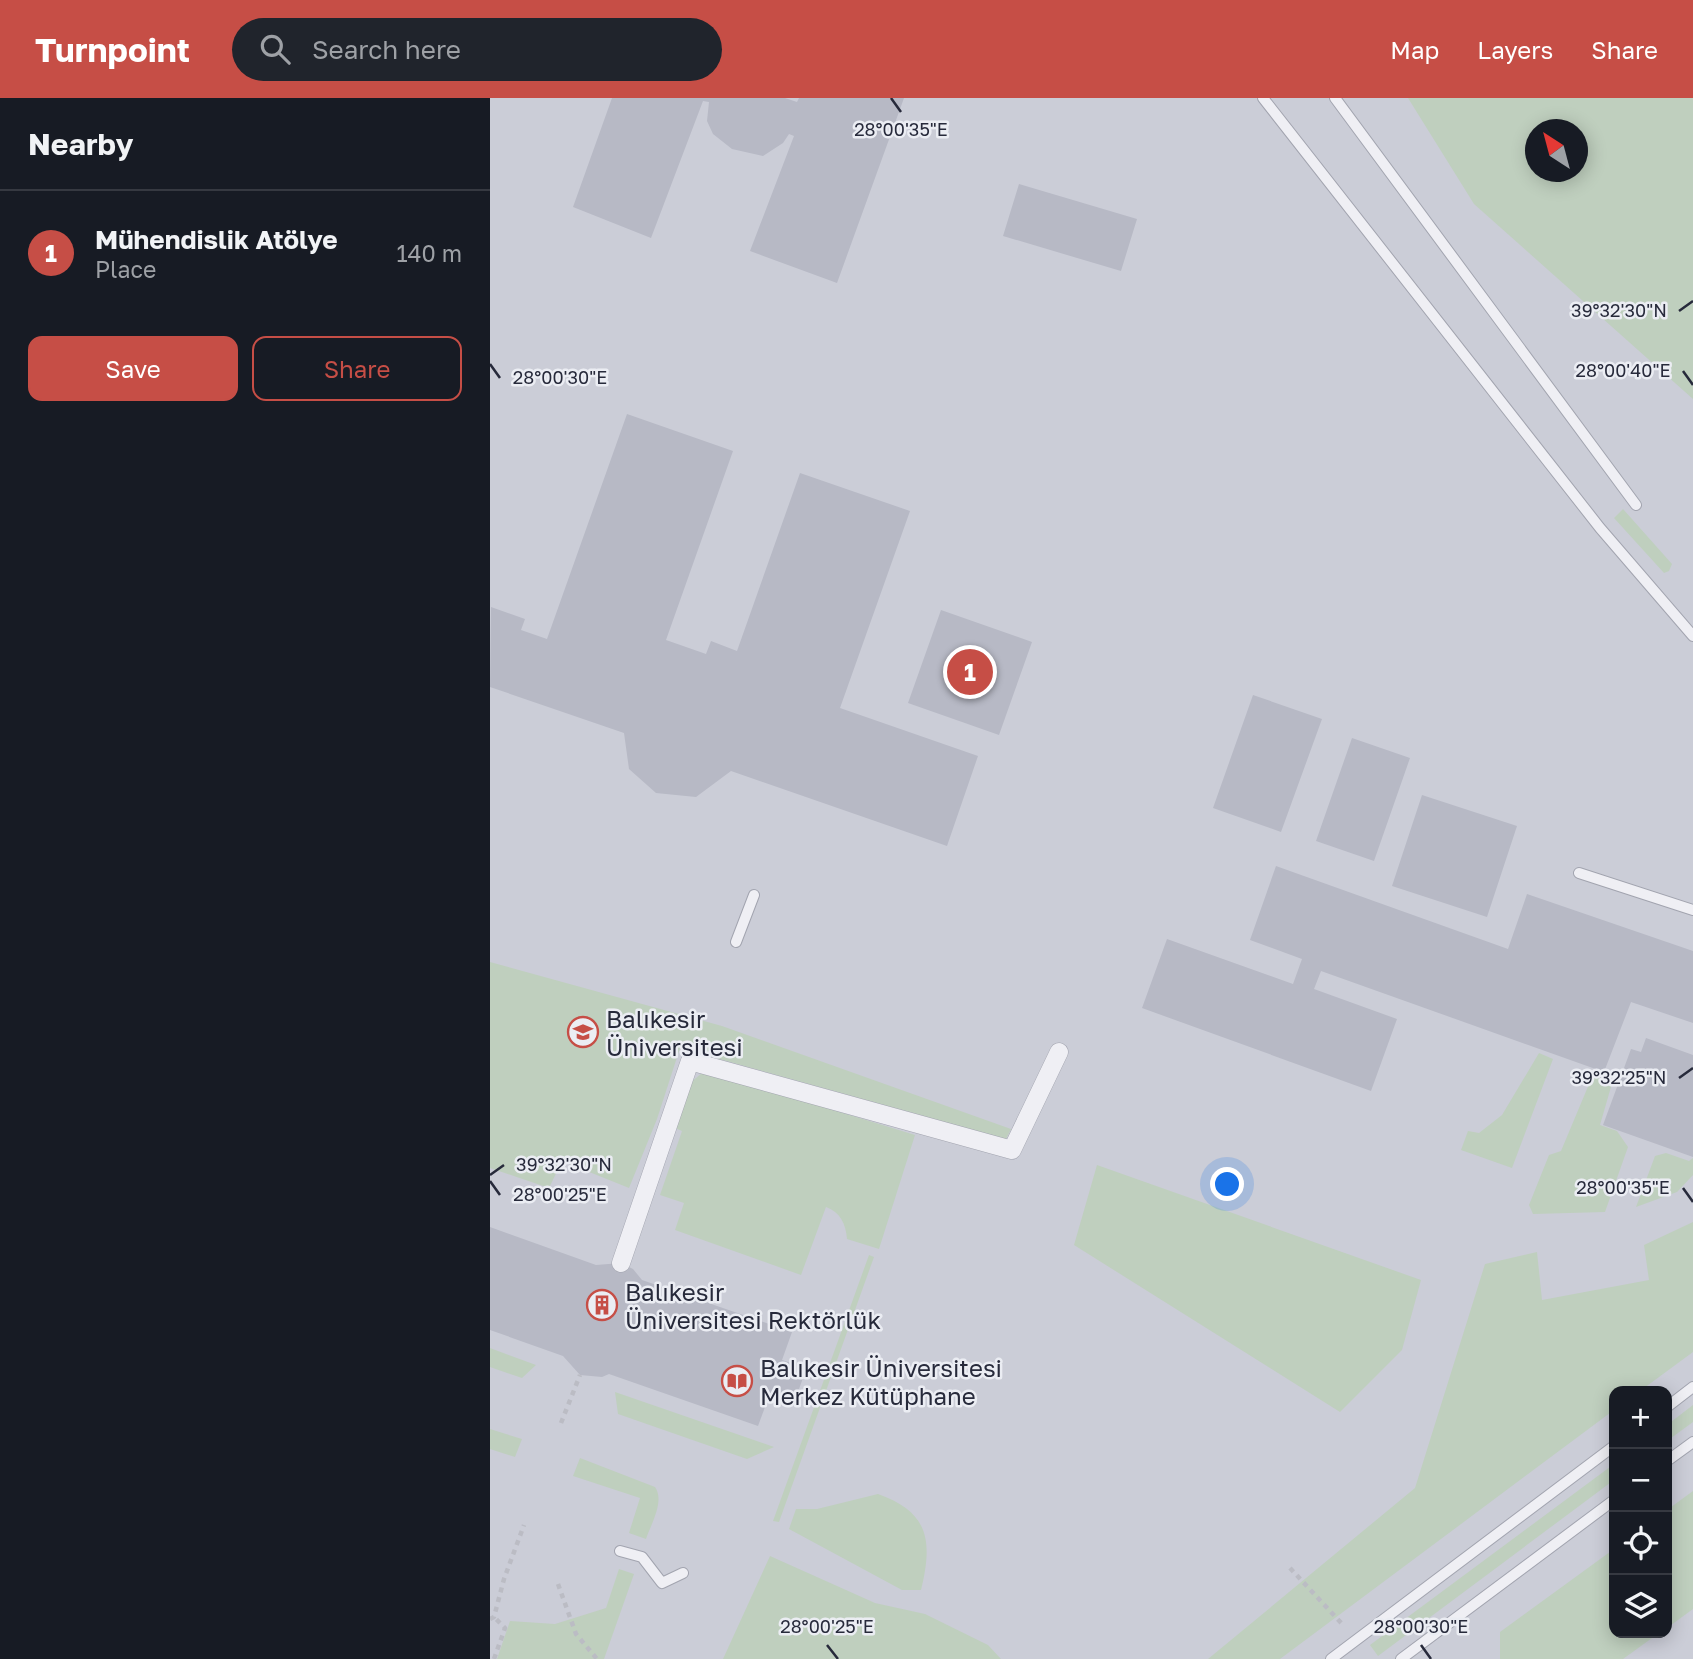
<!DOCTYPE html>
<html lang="en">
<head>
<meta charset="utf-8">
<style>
  :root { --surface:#171b24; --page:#20242c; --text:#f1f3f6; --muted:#9ea1a6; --line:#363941; --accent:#c64e46 }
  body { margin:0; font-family:"Golos Text",sans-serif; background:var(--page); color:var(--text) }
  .controls { position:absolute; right:21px; bottom:21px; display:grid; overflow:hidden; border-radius:14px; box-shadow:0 4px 18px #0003 }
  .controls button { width:63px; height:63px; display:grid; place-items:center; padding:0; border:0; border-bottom:2px solid var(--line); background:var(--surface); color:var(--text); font:35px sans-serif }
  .compass { position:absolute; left:1035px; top:21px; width:63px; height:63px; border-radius:50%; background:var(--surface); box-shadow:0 4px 18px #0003; rotate:324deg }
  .you { position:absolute; left:738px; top:1087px; width:24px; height:24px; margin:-18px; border:5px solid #fff; border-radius:50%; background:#1a73e8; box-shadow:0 0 0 10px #1a73e833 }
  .badge { display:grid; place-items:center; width:46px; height:46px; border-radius:50%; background:var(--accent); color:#fff; font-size:23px; font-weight:700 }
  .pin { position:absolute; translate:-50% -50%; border:4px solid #fff; box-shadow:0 2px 7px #0006 }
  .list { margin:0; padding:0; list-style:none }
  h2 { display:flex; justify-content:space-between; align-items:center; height:91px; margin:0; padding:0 28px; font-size:30px }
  h2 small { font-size:23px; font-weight:400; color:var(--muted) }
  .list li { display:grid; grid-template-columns:46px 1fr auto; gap:21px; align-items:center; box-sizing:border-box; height:126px; padding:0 28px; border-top:2px solid var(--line) }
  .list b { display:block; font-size:26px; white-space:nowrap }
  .list p { margin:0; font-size:23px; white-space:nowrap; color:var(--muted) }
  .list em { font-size:23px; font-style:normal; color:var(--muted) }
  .actions { display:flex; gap:14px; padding:21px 28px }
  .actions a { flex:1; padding:16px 0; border:2px solid var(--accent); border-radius:14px; text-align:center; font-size:24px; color:var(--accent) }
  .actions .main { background:var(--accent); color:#fff }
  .icon { flex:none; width:38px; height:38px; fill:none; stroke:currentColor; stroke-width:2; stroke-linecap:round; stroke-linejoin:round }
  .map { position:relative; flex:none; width:1203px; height:1561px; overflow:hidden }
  header { display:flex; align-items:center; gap:42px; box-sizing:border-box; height:98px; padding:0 35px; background:var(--accent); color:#fff }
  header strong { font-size:33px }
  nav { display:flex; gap:38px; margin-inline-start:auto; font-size:24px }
  .search { width:490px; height:63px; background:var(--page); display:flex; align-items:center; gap:18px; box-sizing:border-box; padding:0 24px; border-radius:38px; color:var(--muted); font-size:26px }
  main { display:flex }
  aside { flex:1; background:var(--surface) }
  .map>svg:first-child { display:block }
</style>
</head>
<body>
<header>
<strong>Turnpoint</strong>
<div class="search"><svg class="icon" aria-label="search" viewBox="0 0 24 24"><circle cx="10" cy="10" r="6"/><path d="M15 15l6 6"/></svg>Search here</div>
<nav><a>Map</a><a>Layers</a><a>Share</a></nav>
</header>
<main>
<aside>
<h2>Nearby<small></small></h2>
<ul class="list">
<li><span class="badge">1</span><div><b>Mühendislik Atölye</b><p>Place</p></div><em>140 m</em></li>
</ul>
<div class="actions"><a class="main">Save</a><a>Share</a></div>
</aside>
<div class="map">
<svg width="1203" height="1561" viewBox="0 0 1203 1561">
  <rect width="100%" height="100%" fill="#dcdee6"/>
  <path fill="#cbcdd7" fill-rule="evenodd" d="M0 0H1203V1561H0ZM1046 32H1088V74H1046ZM1124 1293H1177V1535H1124Z"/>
  <path fill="#bfcfbe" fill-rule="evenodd" d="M918 0H1203V301L984 106ZM1046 32H1088V74H1046Z
    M1133 411 1182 466 1179 473 1174 475 1124 420Z
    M0 864 232 928 521 1031 516 1041 190 950 167 1021 139 1090 72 1063 59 1090 0 1070Z
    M1049 955 1063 961 1022 1070 971 1052 978 1033 989 1035 1012 1017Z
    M212 975 226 976 425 1037 389 1151 357 1141C356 1126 350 1114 336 1109L311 1177 185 1132 194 1105 170 1097 192 1033 185 1030 200 985Z
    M1102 979 1123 982 1110 1027 1127 1033 1138 1049 1115 1114 1043 1116 1039 1107 1059 1057 1071 1053Z
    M1176 1055 1199 1063 1203 1060V1077L1187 1094 1146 1109 1165 1058Z
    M607 1067 931 1182 912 1252 850 1314 584 1147Z
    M1203 1124V1254L1150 1293H1124V1312L790 1561H718L925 1390 995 1166 1047 1154 1052 1202 1159 1182 1154 1147Z
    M379 1157 384 1159 289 1424 283 1423Z
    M0 1250 46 1267 32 1280 0 1269Z
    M125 1294 284 1349 257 1361 128 1316Z
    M1203 1307V1324L1177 1343V1327Z
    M0 1331 32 1341 25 1359 0 1351Z
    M90 1360 165 1389C175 1403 161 1426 156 1441L139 1435 150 1400 83 1378Z
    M1124 1366V1382L888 1558 880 1547Z
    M1203 1393V1511L1177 1530V1412Z
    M388 1396C439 1414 443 1443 431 1492H412L299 1431 306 1411H327Z
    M1124 1451V1535H1169L1133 1561H1010V1534Z
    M280 1458 385 1505 435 1516 498 1547 511 1561H233Z
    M129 1471 144 1476 114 1561H7L20 1523 65 1526 116 1510Z"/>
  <path fill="#b7b9c5" d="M122 0H295L307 4 309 0H414L347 185 260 153 304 38 299 36 293 45 273 58 242 51 223 36 217 23 219 4 213 3 161 140 83 109Z
    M529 86 647 121 631 173 513 138Z
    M137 316 243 353 176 542 216 556 221 543 247 553 310 375 420 413 350 610 488 658 457 748 241 673 206 699 166 695 139 671 134 635 0 589 1 509 35 521 31 532 57 541Z
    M451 512 542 544 509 637 418 605Z
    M763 597 832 621 791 734 723 710Z
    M862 640 920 660 884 763 826 743Z
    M932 697 1027 728 997 819 902 788Z
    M786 768 1018 851 1037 796 1203 853V925L1141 904 1114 974 831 873 824 891 907 921 881 993 652 910 677 841 803 886 812 861 760 842Z
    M1156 940 1203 957V1059L1113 1027 1141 951 1151 954Z
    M0 1129 106 1167 131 1165 143 1171 152 1182 302 1234 292 1262 304 1266 301 1276 313 1280 305 1302 292 1298 290 1305 278 1301 268 1328 119 1276 112 1279 90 1277 73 1258 0 1232Z"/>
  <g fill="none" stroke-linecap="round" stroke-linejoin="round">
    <g stroke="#a2a4af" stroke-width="12">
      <path id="service" d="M773 0 1110 430 1203 538
        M845 0 1146 407
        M1089 775 1203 812
        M246 844 264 797
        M1177 1309 1203 1289
        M1177 1363 1203 1344
        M130 1453 152 1459 172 1485 193 1475
        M841 1561 1124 1348
        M911 1561 1124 1402"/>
    </g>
    <g stroke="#a2a4af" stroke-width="19">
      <path id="pedestrian" d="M131 1165 200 963 522 1052 569 954"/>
    </g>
    <path stroke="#bbbcc4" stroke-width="4.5" stroke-dasharray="5 5" stroke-linecap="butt" d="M71 1325 90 1277
      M800 1470 854 1528
      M68 1486 86 1536 107 1561
      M0 1521 4 1519 14 1481 34 1427
      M4 1561 15 1530 4 1519"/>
    <use href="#service" stroke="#efeff4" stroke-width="10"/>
    <use href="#pedestrian" stroke="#efeff4" stroke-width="18"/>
  </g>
  <path fill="none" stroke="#272a3b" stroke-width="2.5" d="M401 0 411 14M1189 213 1203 203M0 266 10 280M1193 273 1203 287M1189 980 1203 970M0 1077 14 1067M0 1083 10 1097M1193 1090 1203 1104M337 1547 348 1561M931 1547 941 1561"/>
  <defs>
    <g id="university-ring" transform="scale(1.575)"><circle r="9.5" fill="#ebedf3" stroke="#c64e46" stroke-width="1.5"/><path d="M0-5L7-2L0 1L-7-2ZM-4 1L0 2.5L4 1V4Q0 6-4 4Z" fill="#c64e46"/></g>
    <g id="building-ring" transform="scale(1.575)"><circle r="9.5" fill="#ebedf3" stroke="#c64e46" stroke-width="1.5"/><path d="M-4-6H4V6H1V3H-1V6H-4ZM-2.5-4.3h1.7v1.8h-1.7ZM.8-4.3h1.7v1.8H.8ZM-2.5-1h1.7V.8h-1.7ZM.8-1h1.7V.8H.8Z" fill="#c64e46"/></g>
    <g id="library-ring" transform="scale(1.575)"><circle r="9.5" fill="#ebedf3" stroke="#c64e46" stroke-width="1.5"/><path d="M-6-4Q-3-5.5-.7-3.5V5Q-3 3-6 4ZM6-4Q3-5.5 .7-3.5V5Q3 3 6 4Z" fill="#c64e46"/></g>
  </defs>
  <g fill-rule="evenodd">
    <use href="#university-ring" x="93" y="934"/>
    <use href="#building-ring" x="112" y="1207"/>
    <use href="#library-ring" x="247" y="1283"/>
  </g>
  <g text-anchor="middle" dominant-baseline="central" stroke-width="5" stroke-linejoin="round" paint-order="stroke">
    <g font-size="24" fill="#272a3b" stroke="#ebedf3" text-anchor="start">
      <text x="116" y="920">Balıkesir<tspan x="116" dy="28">Üniversitesi</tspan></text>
      <text x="135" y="1193">Balıkesir<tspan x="135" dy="28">Üniversitesi Rektörlük</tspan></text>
      <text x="270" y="1269">Balıkesir Üniversitesi<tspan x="270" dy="28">Merkez Kütüphane</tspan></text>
    </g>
  </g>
  <g font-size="18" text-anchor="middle" fill="#272a3b" stroke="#ebedf3" stroke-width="5" stroke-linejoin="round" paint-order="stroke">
    <text x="411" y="38">28°00'35"E</text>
    <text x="1129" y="219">39°32'30"N</text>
    <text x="1133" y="279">28°00'40"E</text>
    <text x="70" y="286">28°00'30"E</text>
    <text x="1129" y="986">39°32'25"N</text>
    <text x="74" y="1073">39°32'30"N</text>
    <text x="1133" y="1096">28°00'35"E</text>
    <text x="70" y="1103">28°00'25"E</text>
    <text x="337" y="1535">28°00'25"E</text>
    <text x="931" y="1535">28°00'30"E</text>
  </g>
</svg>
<div class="controls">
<button>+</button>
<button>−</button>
<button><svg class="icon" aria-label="locate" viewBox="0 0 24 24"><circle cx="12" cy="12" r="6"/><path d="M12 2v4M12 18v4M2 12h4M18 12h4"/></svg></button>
<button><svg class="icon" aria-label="layers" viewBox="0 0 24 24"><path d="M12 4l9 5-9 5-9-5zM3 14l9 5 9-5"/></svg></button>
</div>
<svg class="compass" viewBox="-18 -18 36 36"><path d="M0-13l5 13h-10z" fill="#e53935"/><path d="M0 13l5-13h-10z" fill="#9ea1a6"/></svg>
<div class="you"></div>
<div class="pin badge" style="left:480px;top:574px">1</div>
</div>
</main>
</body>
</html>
